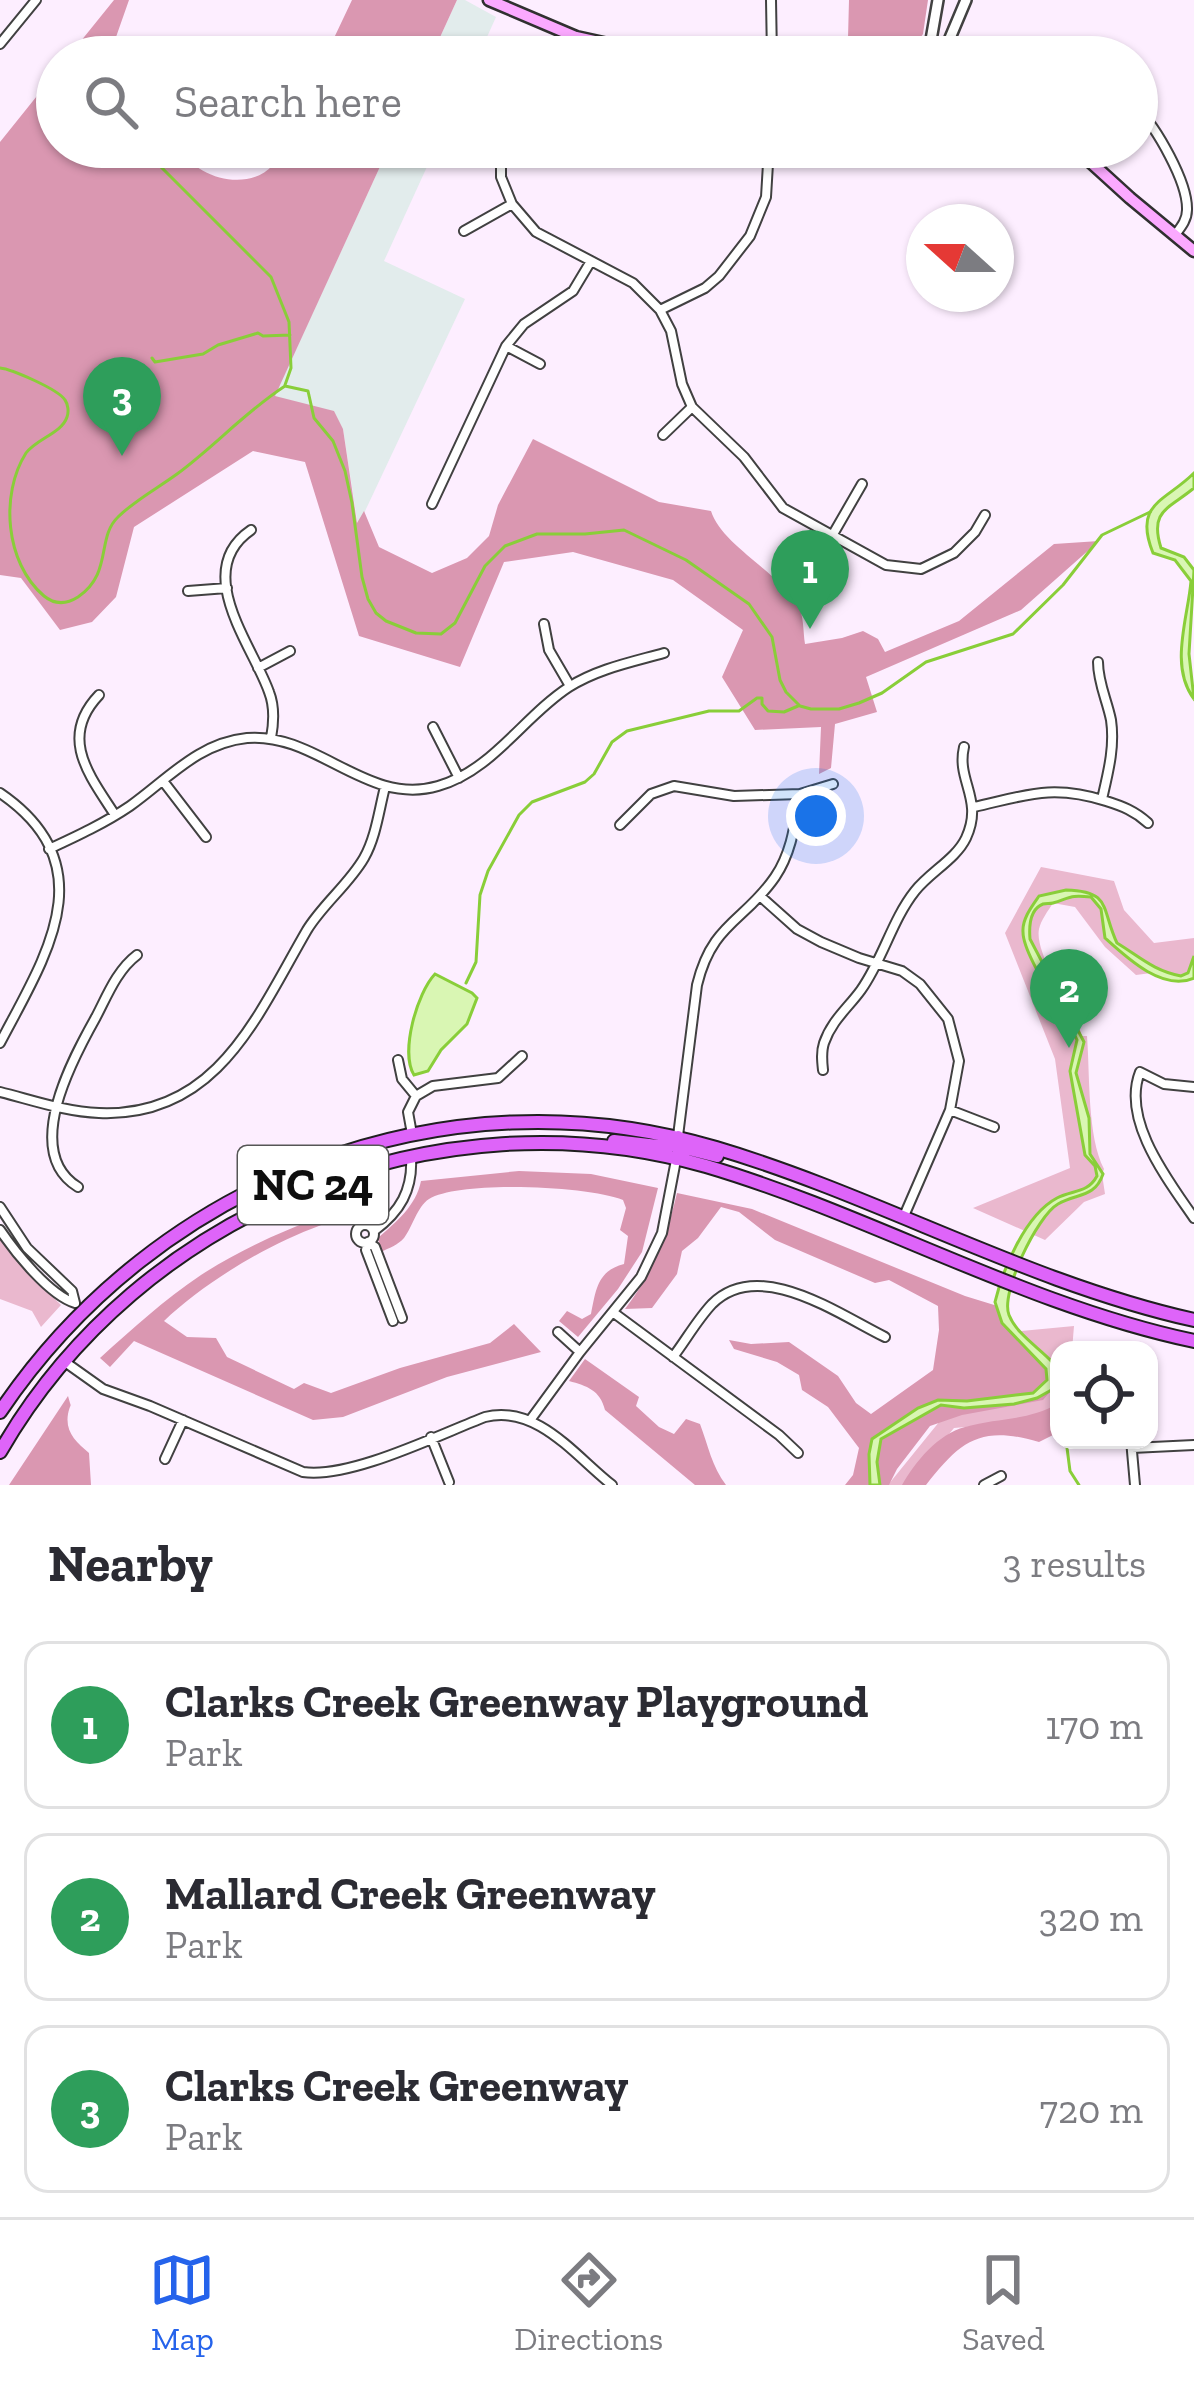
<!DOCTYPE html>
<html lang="en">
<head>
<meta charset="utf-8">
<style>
  :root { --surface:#fff; --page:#f2f2f3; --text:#2b2b33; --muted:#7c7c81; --line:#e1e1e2; --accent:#2563eb }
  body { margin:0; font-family:"Zilla Slab",serif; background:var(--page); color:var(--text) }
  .controls { position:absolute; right:36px; bottom:36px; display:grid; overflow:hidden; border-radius:24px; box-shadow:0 3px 9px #0004 }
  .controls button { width:108px; height:108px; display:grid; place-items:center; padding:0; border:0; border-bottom:3px solid var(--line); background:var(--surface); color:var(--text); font:60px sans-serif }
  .compass { position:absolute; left:906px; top:204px; width:108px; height:108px; border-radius:50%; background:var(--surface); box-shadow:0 3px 9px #0004; rotate:291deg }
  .you { position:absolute; left:816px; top:816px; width:42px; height:42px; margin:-30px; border:9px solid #fff; border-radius:50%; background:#1a73e8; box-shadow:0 0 0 18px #1a73e833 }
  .badge { display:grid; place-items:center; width:78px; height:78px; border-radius:50%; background:var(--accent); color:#fff; font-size:39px; font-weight:700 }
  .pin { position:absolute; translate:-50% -99px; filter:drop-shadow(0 3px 6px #0008) }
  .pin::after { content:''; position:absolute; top:63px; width:42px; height:36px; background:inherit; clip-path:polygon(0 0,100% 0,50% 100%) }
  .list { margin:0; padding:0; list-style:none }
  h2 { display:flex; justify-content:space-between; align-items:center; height:156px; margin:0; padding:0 48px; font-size:51px }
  h2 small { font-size:39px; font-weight:400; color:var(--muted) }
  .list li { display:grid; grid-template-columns:78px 1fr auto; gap:36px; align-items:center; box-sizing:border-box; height:168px; margin:0 24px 24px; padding:0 24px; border:3px solid var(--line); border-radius:24px }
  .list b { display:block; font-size:45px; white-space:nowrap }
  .list p { margin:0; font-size:39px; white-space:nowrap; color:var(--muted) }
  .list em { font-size:39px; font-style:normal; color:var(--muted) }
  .icon { flex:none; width:66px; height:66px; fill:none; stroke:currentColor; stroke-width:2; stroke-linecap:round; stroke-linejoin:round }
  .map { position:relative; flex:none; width:1194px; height:1485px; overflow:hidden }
  .search { position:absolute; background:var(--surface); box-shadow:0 3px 9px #0004; left:36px; right:36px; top:36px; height:132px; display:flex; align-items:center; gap:30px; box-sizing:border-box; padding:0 42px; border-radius:66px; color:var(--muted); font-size:45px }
  .sheet { height:732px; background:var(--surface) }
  nav { display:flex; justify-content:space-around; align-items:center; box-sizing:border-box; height:168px; border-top:3px solid var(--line); background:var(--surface); font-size:33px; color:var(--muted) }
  nav a { display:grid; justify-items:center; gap:6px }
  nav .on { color:var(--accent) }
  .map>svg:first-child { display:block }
</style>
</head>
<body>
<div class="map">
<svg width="1194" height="1485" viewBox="0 0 1194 1485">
  <rect width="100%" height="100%" fill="#fdeeff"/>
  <path fill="#e2ecec" d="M457 0H465L496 17 478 57H431Z
    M389 147H436L384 261 465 299 358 526 343 429 274 397Z"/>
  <path fill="#eab8ce" d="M1041 867 1114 881 1124 910 1154 943 1194 938V968L1185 979 1151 973 1136 975 1105 947 1075 907 1053 903C1048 911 1041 920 1039 929 1034 954 1074 1010 1082 1036H1087C1090 1074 1087 1136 1104 1169L1102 1174 1105 1194 1084 1202 1045 1240 973 1208 1070 1168 1055 1059 1005 933Z
    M0 1240 24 1269 61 1305 41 1327 32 1311 0 1299Z
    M1074 1326 1072 1350H1059V1419L954 1428 907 1485H888L1012 1332Z"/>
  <path fill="#da97b1" d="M114 0H129L109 57H68Z
    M352 0H457L431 57H325Z
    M849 0H928L923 34 918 41 848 38Z
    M57 71V147H180C194 178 248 193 273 165 278 160 279 153 282 147H389L275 396 334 411 343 429 357 523 364 511 379 547 432 573 467 558 489 536 498 505 533 439 659 502 711 511C721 544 778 572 798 605 804 615 803 632 805 644L842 638 863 631 878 639 885 652 959 621 1054 544 1099 541 1021 610 866 677 877 712 835 724 831 768 819 774 821 727 755 730 722 677 743 630 673 580 573 552 504 562 460 667 359 636 305 462 253 451 134 527 116 597 92 622 60 630 21 578 0 575V142Z
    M519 1171 591 1174 658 1188 642 1252 618 1289 578 1337 559 1321 567 1311 582 1319 591 1314C596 1290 597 1271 624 1264L628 1236 620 1230 626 1208 623 1200C589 1186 460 1180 429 1199 417 1207 413 1226 404 1238 398 1245 389 1248 381 1252L378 1238C396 1222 416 1206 421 1181Z
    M387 1193 385 1210C313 1216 215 1272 164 1321L187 1337 216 1338 227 1357 294 1389 304 1383 331 1393 400 1368 490 1343 514 1324 541 1352 447 1377 343 1417 313 1420 134 1341 110 1367 100 1358C133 1328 164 1300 201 1275 258 1238 323 1215 387 1193Z
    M677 1193 752 1209 965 1296 1004 1308 1023 1337 1052 1366 1054 1387 1043 1400 962 1415 930 1426 897 1469 889 1485H845L853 1475 859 1448 828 1407 802 1390 799 1375 777 1362 734 1349 729 1340 751 1344 789 1342 838 1376 856 1403 871 1414 933 1370 939 1330 938 1306 889 1280 875 1283 775 1240 739 1212 721 1207 698 1238 682 1251 677 1274 652 1308 625 1309C654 1271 666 1239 677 1193Z
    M585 1359 639 1397 636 1406 659 1427 674 1434 686 1419 700 1424C708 1445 712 1467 726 1485H695L605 1410C600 1390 587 1386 569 1381Z
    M68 1396C72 1411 71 1400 68 1414 65 1432 76 1442 89 1453L91 1485H9Z
    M1059 1403V1432L1039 1442C981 1425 961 1440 926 1485H902C915 1462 938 1434 965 1427 999 1417 1026 1422 1059 1403Z"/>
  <path fill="#d9f6b3" stroke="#89ce39" stroke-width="3" d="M1194 473V488C1169 509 1149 510 1161 548L1184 557 1194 570 1189 654 1194 699C1169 666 1188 618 1191 581L1175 560 1153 553C1133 503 1165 502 1194 473Z
    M1066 890C1112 891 1101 909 1117 943 1140 957 1154 971 1181 976L1188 973 1194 956V978C1163 992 1127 958 1105 938L1101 909 1091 897C1070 895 1072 897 1053 903 1050 904 1046 903 1043 904 1030 909 1029 927 1030 939L1084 1042 1076 1073 1089 1118 1090 1154 1103 1174C1095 1198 1077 1193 1058 1204 1037 1216 1000 1293 1009 1315 1017 1335 1040 1348 1054 1364L1055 1388 1037 1398 1014 1404 964 1408 941 1405 881 1439 877 1462 880 1485H870L869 1454 872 1439 918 1408 938 1400 967 1401 1033 1393 1047 1380 1046 1369 1002 1323 995 1302C1003 1269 1025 1215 1057 1198 1073 1190 1088 1193 1097 1176L1095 1166 1085 1155 1070 1071 1077 1040C1066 1014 1023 957 1023 932 1022 919 1032 906 1039 896Z
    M435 974 472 993 477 998 467 1024 441 1050 428 1071 414 1075C400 1052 417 993 435 974Z"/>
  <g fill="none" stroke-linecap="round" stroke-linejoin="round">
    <path stroke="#89ce39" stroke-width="3" d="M92 41 94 57
      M141 147 271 277 289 322 291 368 285 385
      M152 358 155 362 203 354 218 345 258 333 263 336 290 335
      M0 368C11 369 58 389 65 400 68 404 69 412 67 417 62 433 36 439 26 453 0 494 5 563 44 596 55 605 67 604 78 597 113 573 96 538 118 517 135 500 158 488 177 474 215 446 245 412 285 386L308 391 314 418 333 441 345 471 352 503 362 577 368 599 376 613 386 621 416 633 441 634 455 623 485 566 505 546 537 534H585L624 530 686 560 749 604 772 637 780 680 786 692 800 706 811 709H839L859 703 882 693 926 662 1013 634 1063 585 1102 535 1150 512
      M466 983 476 962 480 895 488 871 519 815 532 802 585 782 594 774 612 742 627 731 709 711H739L757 698H762V704L768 711 784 712 798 706
      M1066 1440 1070 1471 1079 1485"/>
    <g stroke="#414141" stroke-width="12">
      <path id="minor" d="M771 0 772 57
        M0 44 36 0
        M1137 108C1156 127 1188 182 1187 210 1187 220 1181 227 1175 235
        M501 147V177L512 204 536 232 633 283 660 310 671 331 682 384 692 407 744 457 783 508 886 565 921 569 954 553 975 532 985 515
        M732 147 769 150
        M464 231 512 204
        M660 310 705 288 719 276 750 236 766 197 769 147
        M506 346 540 364
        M663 435 692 407
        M432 504 506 346 524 324 573 291 591 261
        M251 530C191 571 253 646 269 692 275 707 274 722 271 738
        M832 536 862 484
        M188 591 227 588
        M544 624 549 650 570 686
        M1098 662C1098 683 1107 700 1111 720 1115 747 1108 773 1102 799
        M258 668 290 651
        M99 695C58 738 90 776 115 815
        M433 727 459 778
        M163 781 206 837
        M0 793C107 866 45 957 0 1043
        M974 807C1027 795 1052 784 1106 801 1122 806 1135 811 1148 823
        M620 825 651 794 674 786 734 796 800 794 833 784
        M49 849C77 836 105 823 130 806 168 779 198 743 247 738 317 732 367 807 438 786 492 771 524 716 569 687 597 669 632 662 664 653
        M760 896 797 929 821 942 859 958 902 971 920 984 948 1019 959 1061 950 1110 904 1216
        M398 1060 402 1079 416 1096
        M823 1070C822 1061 821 1052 824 1043 832 1020 848 1008 861 990 883 959 892 920 915 891 930 872 956 859 966 838 984 799 956 781 964 747
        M1194 1087 1164 1084 1140 1072C1121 1120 1168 1180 1194 1218
        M0 1092C32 1100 66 1112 99 1113 217 1118 257 1016 307 930 323 904 349 884 364 858 376 837 379 810 385 787
        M416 1096 433 1086 498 1078 522 1056
        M950 1110 994 1127
        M412 1134 408 1112 416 1096
        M678 1136 697 985C712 923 744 922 775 877 792 852 795 823 800 794
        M78 1187C21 1152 73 1058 96 1017 107 996 117 970 137 955
        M0 1207 27 1248 72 1291 75 1303C49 1295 15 1252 0 1230
        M356 1234a9 9 0 1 1 18 0a9 9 0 1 1-18 0Z
        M374 1231C400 1212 413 1190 411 1157
        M368 1242 366 1250 393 1321
        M368 1242 375 1247 402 1318
        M614 1313 779 1435 798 1453
        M558 1332 580 1352
        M673 1357C686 1340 697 1320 712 1304 759 1257 838 1314 885 1337
        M65 1362 103 1389 150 1406 303 1472C350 1479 438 1435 485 1417 537 1404 575 1456 612 1485
        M531 1419 580 1352 641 1277 662 1233 676 1160
        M431 1437 449 1482
        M1131 1440 1135 1485
        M1132 1448 1194 1445
        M165 1459 183 1420
        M984 1485 1001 1476"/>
    </g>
    <g stroke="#414141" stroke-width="14">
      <path id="tertiary" d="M928 57 938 0
        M942 57 966 0"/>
    </g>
    <g stroke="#303030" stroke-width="15">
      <path id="secondary" d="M489 0 576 37 667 57
        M1074 147 1130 198 1194 251"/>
    </g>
    <g stroke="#1f1f1f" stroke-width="16">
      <path id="primary" d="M614 1141 666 1147 673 1145 678 1137
        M676 1159 680 1151 689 1149 717 1156
        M0 1412C156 1180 445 1067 716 1148 878 1196 1028 1283 1194 1320
        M0 1452C139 1210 438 1089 706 1166 872 1215 1024 1305 1194 1341"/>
    </g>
    <use href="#minor" stroke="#fff" stroke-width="8"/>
    <use href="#tertiary" stroke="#fff" stroke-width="9"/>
    <use href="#secondary" stroke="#fba9ff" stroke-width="10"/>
    <use href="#primary" stroke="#de64f9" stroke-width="12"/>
  </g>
  <g text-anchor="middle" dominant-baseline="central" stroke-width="12" stroke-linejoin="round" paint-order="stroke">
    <rect fill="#fff" stroke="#565656" stroke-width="3" x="238" y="1146" width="150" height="78" rx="9"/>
    <g font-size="45" font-weight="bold" fill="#0e0e0e">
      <text x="313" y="1185">NC 24</text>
    </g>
  </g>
</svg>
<div class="controls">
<button><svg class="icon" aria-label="locate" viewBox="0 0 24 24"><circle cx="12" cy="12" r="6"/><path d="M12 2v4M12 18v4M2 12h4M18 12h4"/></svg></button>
</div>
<svg class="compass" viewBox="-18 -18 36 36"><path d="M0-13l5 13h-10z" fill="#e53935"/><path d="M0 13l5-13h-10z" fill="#7c7c81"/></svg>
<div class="you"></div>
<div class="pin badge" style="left:810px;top:629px;background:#2e9e5b">1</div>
<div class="pin badge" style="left:1069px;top:1048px;background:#2e9e5b">2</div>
<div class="pin badge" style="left:122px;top:456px;background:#2e9e5b">3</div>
<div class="search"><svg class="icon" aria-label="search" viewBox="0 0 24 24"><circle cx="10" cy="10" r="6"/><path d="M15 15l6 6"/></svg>Search here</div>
</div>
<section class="sheet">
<h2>Nearby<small>3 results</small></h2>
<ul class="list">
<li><span class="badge" style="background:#2e9e5b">1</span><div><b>Clarks Creek Greenway Playground</b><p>Park</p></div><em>170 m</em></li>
<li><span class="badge" style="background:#2e9e5b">2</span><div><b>Mallard Creek Greenway</b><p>Park</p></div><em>320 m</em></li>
<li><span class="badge" style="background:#2e9e5b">3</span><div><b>Clarks Creek Greenway</b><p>Park</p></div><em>720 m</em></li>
</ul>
</section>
<nav>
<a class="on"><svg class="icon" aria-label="map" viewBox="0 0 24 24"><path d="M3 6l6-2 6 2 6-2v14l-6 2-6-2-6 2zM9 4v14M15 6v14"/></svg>Map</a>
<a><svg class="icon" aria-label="directions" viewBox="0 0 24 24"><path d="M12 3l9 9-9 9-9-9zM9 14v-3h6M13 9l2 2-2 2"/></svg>Directions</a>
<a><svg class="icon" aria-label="saved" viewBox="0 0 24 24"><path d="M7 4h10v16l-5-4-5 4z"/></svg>Saved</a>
</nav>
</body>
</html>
